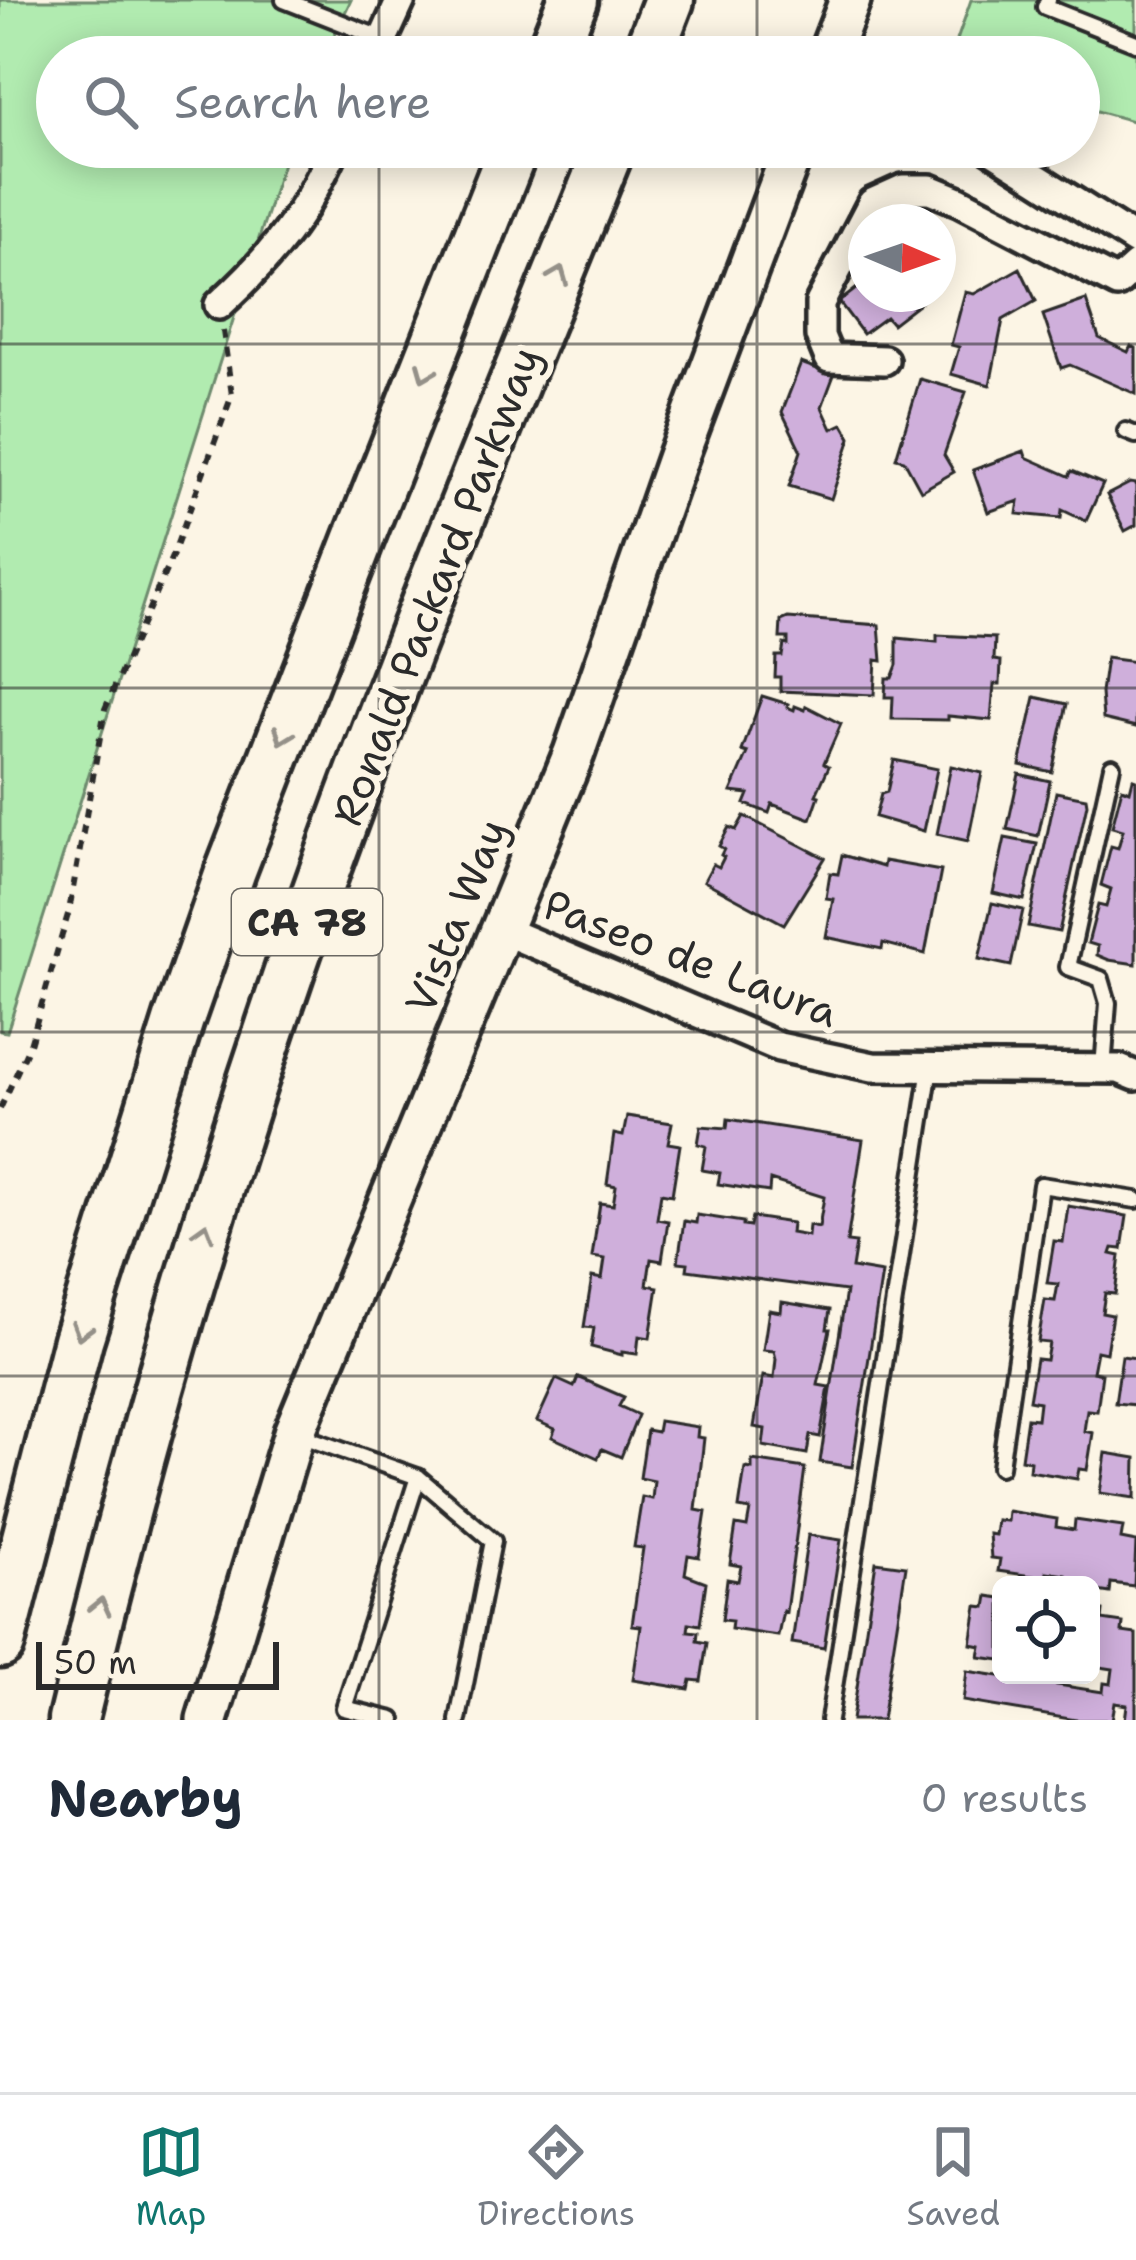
<!DOCTYPE html>
<html lang="en">
<head>
<meta charset="utf-8">
<style>
  :root { --surface:#fff; --page:#f2f2f3; --text:#1f2937; --muted:#747a83; --line:#e0e1e3; --accent:#0f766e }
  body { margin:0; font-family:"Shantell Sans",sans-serif; background:var(--page); color:var(--text) }
  .controls { position:absolute; right:36px; bottom:36px; display:grid; overflow:hidden; border-radius:18px; box-shadow:0 6px 30px #0003 }
  .controls button { width:108px; height:108px; display:grid; place-items:center; padding:0; border:0; border-bottom:3px solid var(--line); background:var(--surface); color:var(--text); font:60px sans-serif }
  .compass { position:absolute; left:848px; top:204px; width:108px; height:108px; border-radius:50%; background:var(--surface); box-shadow:0 6px 30px #0003; rotate:92deg }
  .scale { position:absolute; left:36px; bottom:30px; width:243px; box-sizing:border-box; padding-left:12px; border:6px solid #2b2b2b; border-top:0; font-size:33px; line-height:42px; white-space:nowrap; color:#2b2b2b; -webkit-text-stroke:9px #fcf5e5; paint-order:stroke }
  .list { margin:0; padding:0; list-style:none }
  h2 { display:flex; justify-content:space-between; align-items:center; height:156px; margin:0; padding:0 48px; font-size:51px }
  h2 small { font-size:39px; font-weight:400; color:var(--muted) }
  .icon { flex:none; width:66px; height:66px; fill:none; stroke:currentColor; stroke-width:2; stroke-linecap:round; stroke-linejoin:round }
  .map { position:relative; flex:none; width:1136px; height:1720px; overflow:hidden }
  .search { position:absolute; background:var(--surface); box-shadow:0 6px 30px #0003; left:36px; right:36px; top:36px; height:132px; display:flex; align-items:center; gap:30px; box-sizing:border-box; padding:0 42px; border-radius:66px; color:var(--muted); font-size:45px }
  .sheet { height:372px; background:var(--surface) }
  nav { display:flex; justify-content:space-around; align-items:center; box-sizing:border-box; height:168px; border-top:3px solid var(--line); background:var(--surface); font-size:33px; color:var(--muted) }
  nav a { display:grid; justify-items:center; gap:6px }
  nav .on { color:var(--accent) }
  .map>svg:first-child { display:block }
</style>
</head>
<body>
<div class="map">
<svg width="1136" height="1720" viewBox="0 0 1136 1720">
  <rect width="100%" height="100%" fill="#fcf5e5"/>
  <filter id="ink" filterUnits="userSpaceOnUse"><feTurbulence type="fractalNoise" baseFrequency=".00833" numOctaves="2"/><feDisplacementMap in="SourceGraphic" scale="24" xChannelSelector="R" yChannelSelector="G"/><feConvolveMatrix kernelMatrix="1 2 1 2 8 2 1 2 1" color-interpolation-filters="sRGB"/></filter>
  <g filter="url(#ink)">
    <path fill="#b1ebb0" stroke="#6e8b6e" stroke-width="3" d="M0 0H351L324 57H57V147H288L7 1032 0 1031Z
      M971 0H1136V122L1079 106V57H977L955 46Z"/>
    <path fill="#cfafdb" stroke="#2b2b2b" stroke-width="3" d="M1020 268 1036 301 1003 320 990 385 951 374 959 347 951 345 965 292 974 294Z
      M866 281V294H931L892 324 886 317 863 334 839 302Z
      M1086 300 1099 338 1128 352 1131 346 1136 348V394L1070 365 1061 368 1043 315Z
      M801 363 834 375 822 407 832 429 843 424 851 438 831 499 789 486 801 451 782 412Z
      M920 379 966 392 944 455 954 472 921 491 904 460 896 458Z
      M1024 451 1026 457 1069 476 1072 471 1103 484 1086 521 1062 510 1061 518 1017 514 1019 501 988 512 973 470Z
      M1130 483 1136 484V525L1125 531 1107 495Z
      M788 618 879 625 882 661 876 660 874 695 780 691V677H775L776 656H782L784 644 788 645V638H780L781 621Z
      M937 635 995 638 994 660 1001 661 1000 684H994L991 720 948 716V720L892 719 893 697H885L886 678H892L897 665V638L937 642Z
      M1106 658 1136 662V727L1103 719 1101 693Z
      M762 696 788 704 787 707 794 710 795 706 805 710 806 706 841 724 824 763 829 766 816 795 819 796 811 819 772 804 769 813 745 804 749 794 731 792 748 753 742 751Z
      M1035 697 1067 704 1052 772 1020 765Z
      M894 760 937 769 924 831 875 817 881 794 887 792Z
      M951 766 982 773 968 841 937 834Z
      M1019 774 1050 781 1038 836 1007 829Z
      M1133 779 1136 780V964L1109 960 1097 955 1098 946 1088 943 1098 905 1106 907 1111 889 1101 885 1111 846 1118 848 1123 830 1112 827 1122 788 1130 791Z
      M1056 792 1086 798 1087 804 1059 932 1028 926Z
      M744 816 825 858 784 924 704 881 713 864 719 867 724 857 721 855 724 849 719 846 729 827 736 830Z
      M1005 838 1037 844 1024 900 993 893Z
      M842 855 883 867 884 861 941 871 925 954 883 943 882 949 826 937 833 899 826 898 830 873 838 874Z
      M992 903 1023 910 1011 966 979 959Z
      M627 1116 672 1123 668 1143 680 1145 672 1195 661 1193 657 1219 668 1221 662 1261 651 1259 647 1285 658 1287 650 1338 639 1336 637 1354 622 1352V1355L591 1347 594 1328 584 1327 592 1277 602 1279 605 1259 592 1257 600 1203 613 1205 616 1186 607 1184 614 1134 623 1136Z
      M728 1119 863 1140 847 1242 856 1243 852 1268 882 1273 852 1467 820 1462 846 1291 687 1270 688 1263 678 1262 684 1221 696 1223 697 1215 743 1222V1226L750 1227 752 1217 792 1223 791 1233 808 1236 809 1225 819 1227 824 1197 770 1180 769 1192 718 1184 720 1173 702 1170 706 1146 698 1144 701 1126 727 1128Z
      M1068 1206 1127 1216 1122 1249 1113 1248 1111 1254 1120 1256 1115 1294 1105 1293 1102 1313 1112 1315 1106 1353 1097 1351 1093 1372 1102 1374 1097 1411 1087 1410 1084 1431 1093 1433 1087 1470 1079 1469 1077 1479 1029 1471 1030 1461 1021 1459 1027 1418 1037 1419 1039 1402 1029 1400 1036 1359 1046 1360 1049 1343 1038 1342 1045 1300 1055 1301 1058 1284 1047 1283 1054 1241 1063 1242Z
      M782 1302 830 1310 827 1329H830L818 1385 829 1387 820 1437 810 1435 807 1454 763 1446 765 1429 754 1427 763 1376 774 1378 776 1359 774 1351 763 1350 769 1310 781 1312Z
      M1122 1356 1136 1358V1405L1115 1403Z
      M578 1377 624 1397 619 1406 638 1415 621 1457 602 1449 598 1458 552 1437 555 1429 537 1421 556 1379 574 1387Z
      M659 1421 698 1427 697 1437 704 1438 696 1510 706 1512 699 1557 688 1555 685 1574 706 1582 700 1625 689 1623 688 1631 698 1632 697 1641 707 1643 701 1681 691 1680 689 1689 633 1680 641 1626 632 1625 643 1548 634 1547 642 1497 652 1499 654 1481 640 1478 647 1430 657 1432Z
      M1106 1453 1136 1458 1135 1498 1100 1493Z
      M752 1460 805 1468 786 1612 783 1611 778 1636 731 1629 732 1621 722 1620 727 1579 738 1581 741 1566 730 1564 736 1525 747 1527 750 1510 739 1508 745 1468 752 1469Z
      M1008 1511 1057 1519 1056 1527 1074 1530 1075 1520 1123 1527 1121 1539 1136 1542 1134 1586 1111 1583 1110 1593 1091 1590V1585H1065L1066 1575 1047 1572 1046 1578 998 1571 1000 1559 991 1558 989 1534 995 1535 997 1520 1007 1521Z
      M808 1535 841 1540 824 1648 792 1643Z
      M876 1562 906 1566 882 1720H852Z
      M988 1596 1001 1598V1660L979 1657 981 1646 971 1644 977 1606 986 1607Z
      M1091 1609 1103 1611 1102 1620 1123 1623 1122 1632 1136 1634V1720H1125L1127 1705 1115 1703 1112 1720H1076L963 1701 967 1671 1103 1692 1104 1683 1111 1684 1113 1669 1094 1666 1093 1676 1084 1675H1091Z"/>
    <g fill="none" stroke-linecap="round" stroke-linejoin="round">
      <g stroke="#2b2b2b" stroke-width="22">
        <path id="lane" d="M284 0 383 39
          M1048 0 1045 7 1136 43
          M1126 431 1136 435
          M1103 1069 1108 1003 1101 979 1068 967 1112 766
          M299 1435 418 1477 493 1541 458 1720
          M1000 1467 1041 1185 1136 1200
          M393 1720 344 1708 418 1477
          M829 1720 930 1068"/>
      </g>
      <g stroke="#2b2b2b" stroke-width="36">
        <path id="street" d="M375 57 401 0
          M988 147 1136 241
          M219 305C275 254 304 216 335 147
          M884 360 829 358 820 336V303L872 203 903 189H930L959 201 1117 283 1136 266
          M502 930 779 1047 873 1067 1119 1069 1136 1076"/>
      </g>
      <g stroke="#2b2b2b" stroke-width="48">
        <path id="secondary" d="M828 57 850 0
          M207 1720 294 1433 574 753 678 456 794 147"/>
      </g>
      <g stroke="#2b2b2b" stroke-width="57">
        <path id="highway" d="M550 57 573 0
          M647 57 669 0
          M0 1643 78 1340 179 1019 231 870 358 541 514 147
          M73 1720C138 1445 217 1176 311 909 402 652 508 400 610 147"/>
      </g>
      <path stroke="#2b2b2b" stroke-width="6" stroke-dasharray="9 9" stroke-linecap="butt" d="M0 1109 30 1044 69 911 105 709 174 552 232 395 223 331"/>
      <use href="#lane" stroke="#fcf5e5" stroke-width="14"/>
      <use href="#street" stroke="#fcf5e5" stroke-width="27"/>
      <use href="#secondary" stroke="#fcf5e5" stroke-width="39"/>
      <use href="#highway" stroke="#fcf5e5" stroke-width="48"/>
    </g>
    <defs><path id="oneway-chevron" d="M-2-3.5L2.5 0L-2 3.5" fill="none" stroke-width="1.6" stroke-linecap="round" stroke-linejoin="round" transform="scale(3)"/></defs>
    <g stroke="#949088">
      <use href="#oneway-chevron" transform="translate(559 275) rotate(-68)"/>
      <use href="#oneway-chevron" transform="translate(425 373) rotate(112)"/>
      <use href="#oneway-chevron" transform="translate(283 736) rotate(111)"/>
      <use href="#oneway-chevron" transform="translate(204 1231) rotate(-73)"/>
      <use href="#oneway-chevron" transform="translate(81 1331) rotate(107)"/>
      <use href="#oneway-chevron" transform="translate(100 1606) rotate(-77)"/>
    </g>
  </g>
  <path fill="none" stroke="#2b2b2b" stroke-width="3" stroke-opacity="0.55" d="M379 0V57M757 0V57M379 147V1720M757 147V1720M0 344H1136M0 688H1136M0 1032H1136M0 1376H1136"/>
  <g text-anchor="middle" dominant-baseline="central" stroke-width="12" stroke-linejoin="round" paint-order="stroke">
    <rect fill="#fcf5e5" stroke="#6a6863" stroke-width="3" x="232" y="889" width="150" height="66" rx="9"/>
    <g font-size="39" font-weight="bold" fill="#2b2b2b">
      <text x="307" y="922">CA 78</text>
    </g>
    <g font-size="42" fill="#2b2b2b" stroke="#fcf5e5">
      <text transform="translate(436 586) rotate(-69)">Ronald Packard Parkway</text>
      <text transform="translate(456 916) rotate(-68)">Vista Way</text>
      <text transform="translate(691 958) rotate(21)">Paseo de Laura</text>
    </g>
  </g>
</svg>
<div class="controls">
<button><svg class="icon" aria-label="locate" viewBox="0 0 24 24"><circle cx="12" cy="12" r="6"/><path d="M12 2v4M12 18v4M2 12h4M18 12h4"/></svg></button>
</div>
<svg class="compass" viewBox="-18 -18 36 36"><path d="M0-13l5 13h-10z" fill="#e53935"/><path d="M0 13l5-13h-10z" fill="#747a83"/></svg>
<div class="scale">50 m</div>
<div class="search"><svg class="icon" aria-label="search" viewBox="0 0 24 24"><circle cx="10" cy="10" r="6"/><path d="M15 15l6 6"/></svg>Search here</div>
</div>
<section class="sheet">
<h2>Nearby<small>0 results</small></h2>
<ul class="list">
</ul>
</section>
<nav>
<a class="on"><svg class="icon" aria-label="map" viewBox="0 0 24 24"><path d="M3 6l6-2 6 2 6-2v14l-6 2-6-2-6 2zM9 4v14M15 6v14"/></svg>Map</a>
<a><svg class="icon" aria-label="directions" viewBox="0 0 24 24"><path d="M12 3l9 9-9 9-9-9zM9 14v-3h6M13 9l2 2-2 2"/></svg>Directions</a>
<a><svg class="icon" aria-label="saved" viewBox="0 0 24 24"><path d="M7 4h10v16l-5-4-5 4z"/></svg>Saved</a>
</nav>
</body>
</html>
